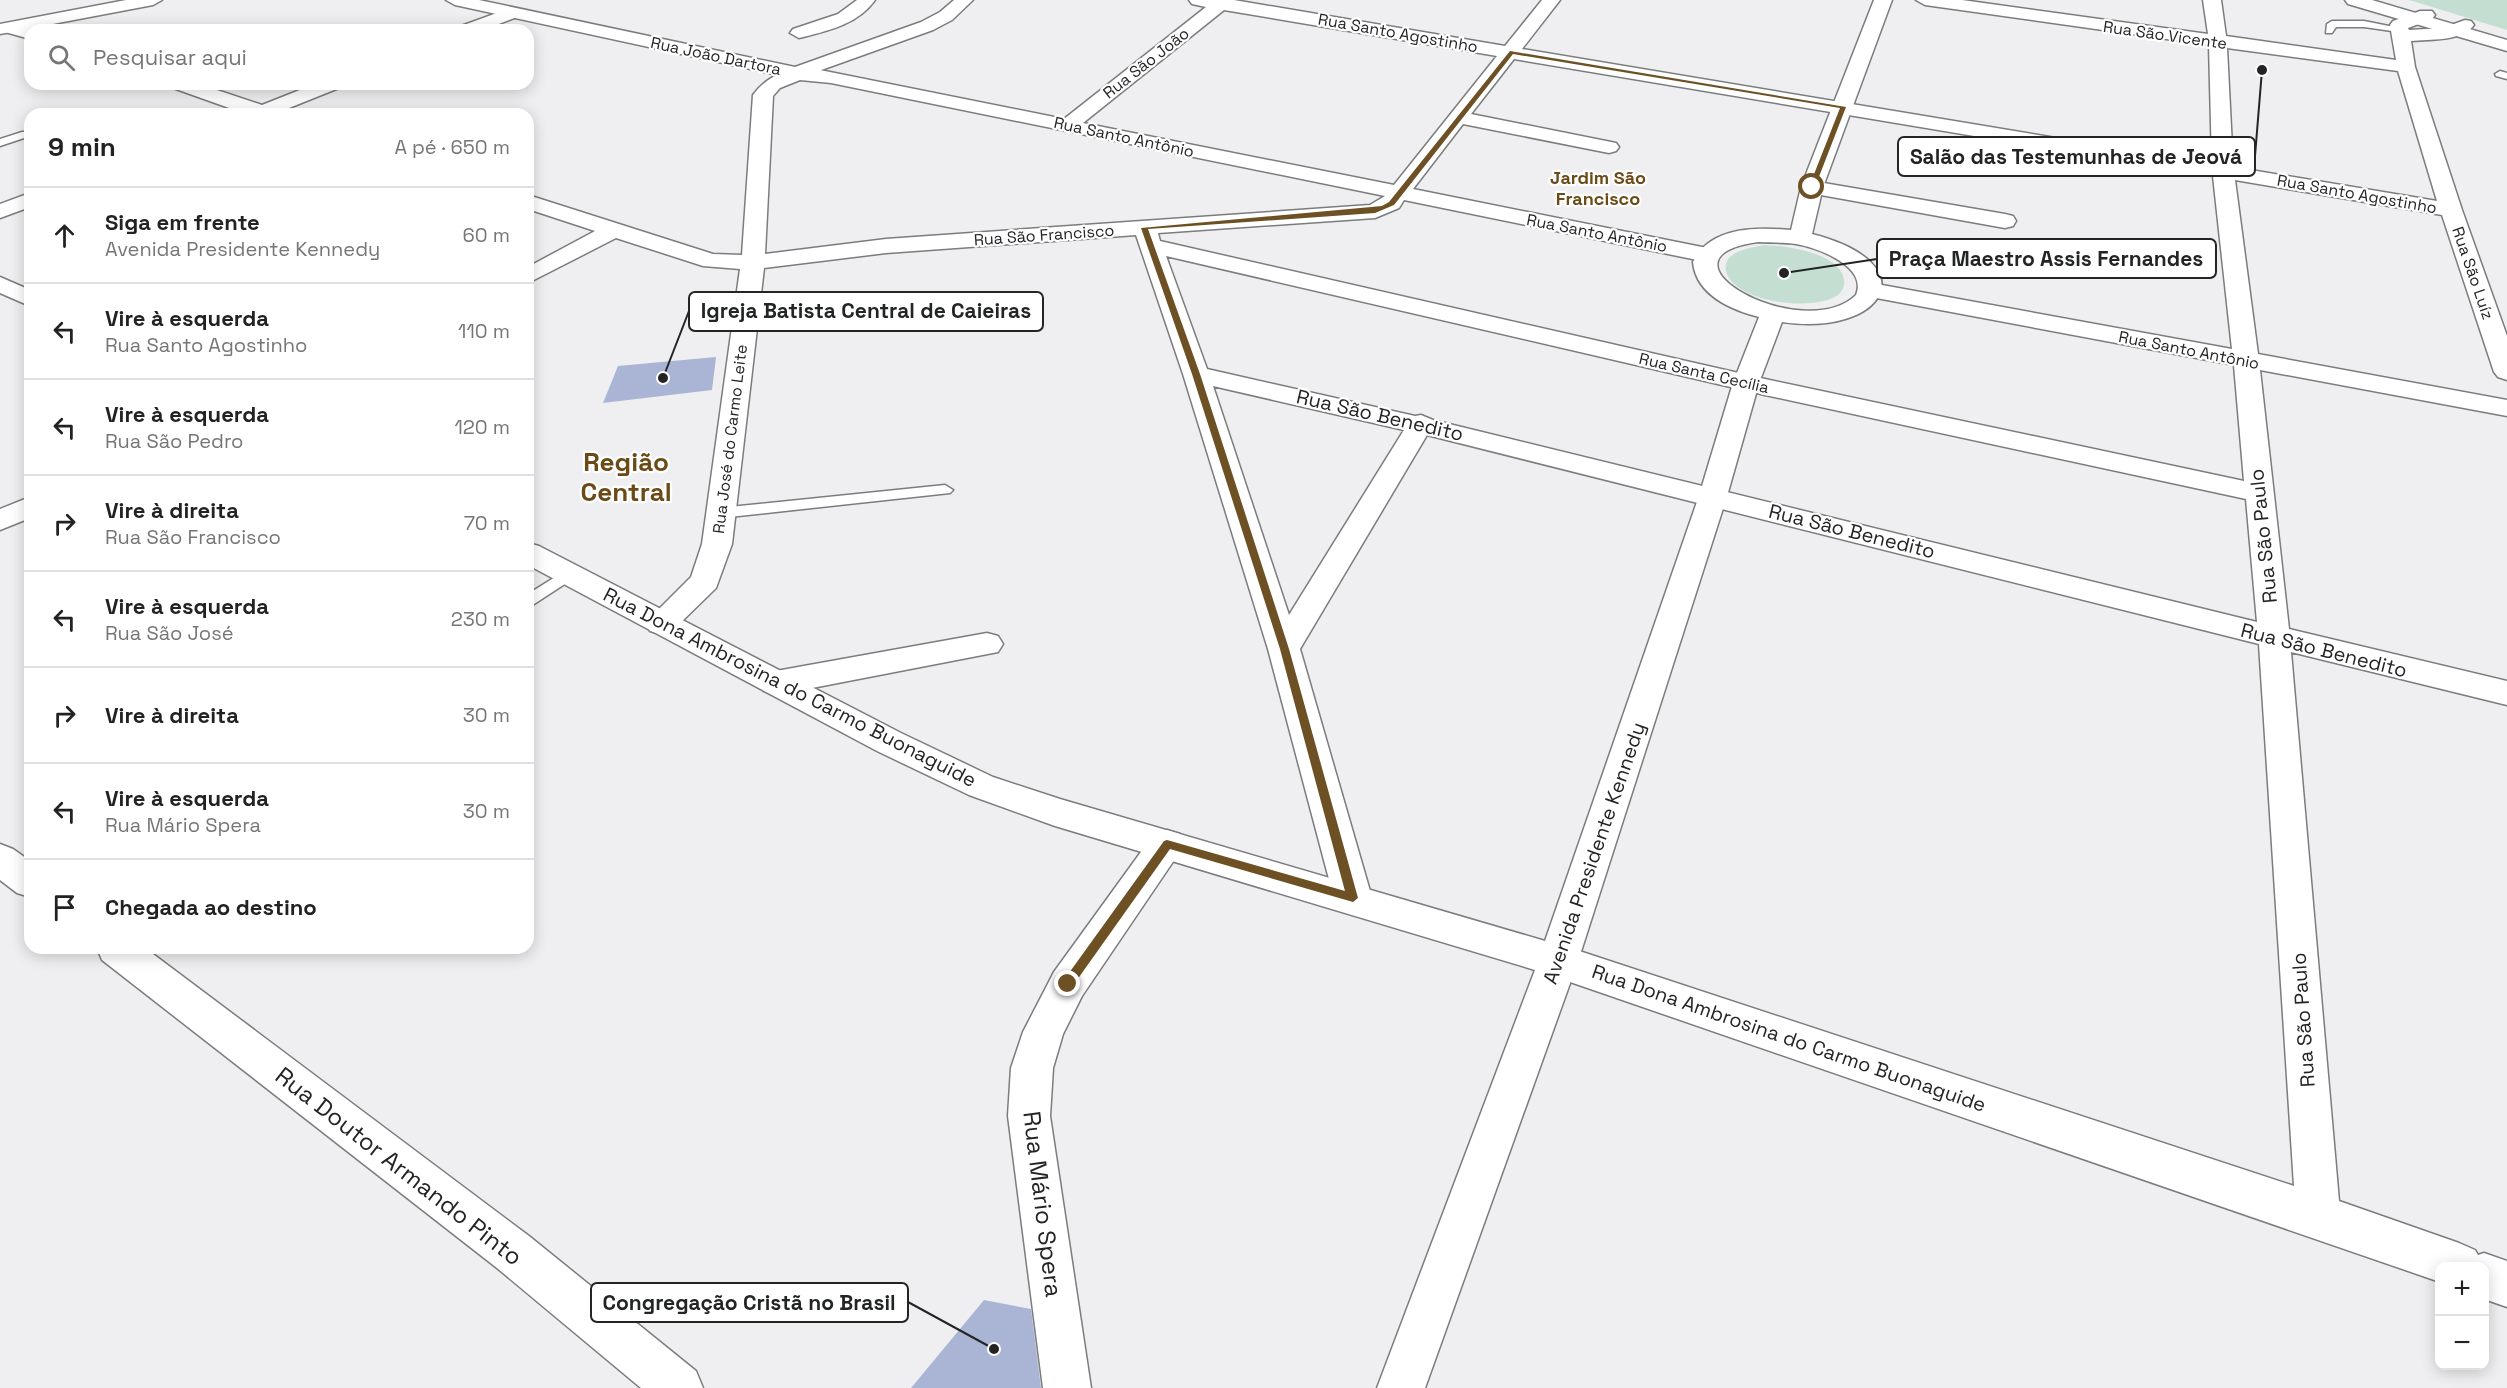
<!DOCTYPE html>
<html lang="pt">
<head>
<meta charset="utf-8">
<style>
  :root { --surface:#fff; --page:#f6f6f6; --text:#222; --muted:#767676; --line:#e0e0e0 }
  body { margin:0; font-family:"Space Grotesk",sans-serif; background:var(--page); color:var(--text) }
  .controls { position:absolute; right:18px; bottom:18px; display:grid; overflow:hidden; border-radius:12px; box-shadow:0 3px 15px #0003 }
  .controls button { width:54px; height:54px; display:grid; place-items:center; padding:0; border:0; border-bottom:2px solid var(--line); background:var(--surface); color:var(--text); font:30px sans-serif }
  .stop { position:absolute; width:18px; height:18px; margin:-14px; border:4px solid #6d5023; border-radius:50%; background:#fff }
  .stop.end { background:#6d5023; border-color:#fff; box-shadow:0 2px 6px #0008 }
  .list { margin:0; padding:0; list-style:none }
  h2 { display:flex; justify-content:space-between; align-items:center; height:78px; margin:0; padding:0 24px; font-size:26px }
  h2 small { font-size:20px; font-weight:400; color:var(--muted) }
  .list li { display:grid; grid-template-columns:39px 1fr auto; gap:18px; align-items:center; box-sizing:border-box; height:96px; padding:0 24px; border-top:2px solid var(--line) }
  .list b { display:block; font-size:22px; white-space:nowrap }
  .list p { margin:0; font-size:20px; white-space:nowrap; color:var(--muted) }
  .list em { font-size:20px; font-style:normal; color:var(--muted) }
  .icon { flex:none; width:33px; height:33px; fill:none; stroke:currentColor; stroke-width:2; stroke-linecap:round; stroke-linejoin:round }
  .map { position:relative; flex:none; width:2507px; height:1388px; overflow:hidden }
  .search { position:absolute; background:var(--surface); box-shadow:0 3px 15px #0003; left:24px; top:24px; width:510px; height:66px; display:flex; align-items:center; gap:15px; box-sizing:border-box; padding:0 21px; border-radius:18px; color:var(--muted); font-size:22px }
  .panel { position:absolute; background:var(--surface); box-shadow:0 3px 15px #0003; left:24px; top:108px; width:510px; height:846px; border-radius:18px }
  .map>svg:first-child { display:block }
</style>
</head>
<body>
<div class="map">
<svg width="2507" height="1388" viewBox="0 0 2507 1388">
  <rect width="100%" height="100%" fill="#efeff1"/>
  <path fill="#c5ded2" d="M2409 0H2507V30Z
    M1764 245C1785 246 1839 252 1844 279 1845 285 1843 291 1838 295 1815 312 1734 303 1726 271 1722 251 1751 248 1764 245Z"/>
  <path fill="#aab5d6" d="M716 357 712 390 603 403 618 366Z
    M984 1300 1031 1309 1041 1388H911Z"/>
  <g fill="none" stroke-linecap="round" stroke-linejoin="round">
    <g stroke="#7b7c7d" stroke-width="3">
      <path id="service" d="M2332 21H2364L2404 29 2399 32 2364 27H2336L2332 33H2326L2327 24Z
        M2500 71 2507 73V79L2496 76 2495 74Z
        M22 132H30V136L0 146V139Z
        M945 485 953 490 950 493 720 518 712 513 720 508Z
        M568 569 576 574 574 578 528 608V594Z"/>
    </g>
    <g stroke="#7b7c7d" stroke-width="3">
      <path id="minor" d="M857 0H875C857 25 827 31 799 38L790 33 793 29 838 14Z
        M1189 0H1234L1505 46 1542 0H1560L1522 49 2212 164 2209 45 1925 5 1916 0H1962L2208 34 2203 0H2221L2226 36 2396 60 2390 25 2393 21 2420 11H2432L2435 15 2432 19 2408 28 2409 30 2443 28 2465 20 2471 21 2474 25C2461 42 2430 39 2411 41L2415 67 2462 210 2507 336V380L2498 377 2494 372 2442 215 2235 180 2258 354 2507 400V416L2260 370 2289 629 2507 681V705L2291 652 2339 1201 2459 1243 2475 1250 2478 1255 2484 1253 2507 1261V1307L2484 1299V1266H2440V1282L1544 973 1538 961 1544 949 1558 944 2294 1186 2259 644 1427 435 1300 649 1372 898 1366 909 1353 913 1340 909 1334 898 1268 649 1183 374 1136 235 886 253 764 268 732 544 716 588 672 631 661 634 650 631 645 623 691 577 702 544 740 269 703 266 616 238 528 283V267L595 231 528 209V195L713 254 742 255 753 95C769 73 790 69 815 69L1064 119 1206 7 1192 4ZM1224 10 1497 56 1394 185 1083 123ZM2227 48 2398 71 2437 201 2233 167ZM1514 59 2213 176 2232 349 1871 283 1863 285 1859 290 1863 295 1871 297 2234 365 2244 481 1765 379 1160 241 1158 233 1375 218 1399 208 1404 200 1707 262 1715 260 1719 255 1715 250 1707 248 1413 189 1463 124 1609 153 1616 151 1619 147 1616 143 1471 114ZM800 80 831 83 1385 196 1370 205 886 239 765 254 773 96 780 88ZM1166 256 1765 395 2246 499 2257 622 1433 420 1421 415 1415 416 1207 369ZM1213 386 1404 430 1289 615Z
        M511 8 517 9 520 13 517 17 483 30H458L461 26Z
        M11 23 36 30H30V39L5 32 2 28Z
        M170 84H199L262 105 315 84H342L339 88 279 112 280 114H246L173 88Z
        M1812 181 2005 214 2013 216 2016 221 2013 226 2005 228 1804 192 1801 187 1804 182Z
        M30 193V207L0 218V204Z
        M30 497V518L0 530V509Z
        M987 633 998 636 1003 644 998 652 776 695 764 691 760 683 764 675 776 671Z
        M1167 830 1180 834 1185 844 1082 996 1063 1034 1053 1068 1050 1116 1091 1388H1043L1008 1116 1011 1068 1023 1032 1054 972 1154 834Z
        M0 844 13 849 30 861V897L17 893 0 880Z
        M97 948H145L529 1236 696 1371 703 1388H641L497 1268 102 960Z"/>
    </g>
    <g stroke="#7b7c7d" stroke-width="3">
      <path id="tertiary" d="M126 0H162L153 5 0 34V24Z
        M446 0H479L795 67 921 22 940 12 954 0H973L952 20 933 30 796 79 455 5Z
        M1874 0H1892L1823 187 1812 234C1929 264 1884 337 1782 322L1759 383 1727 496 1578 961 1425 1388H1377L1535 970 1055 826 969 795 877 751 528 565V543L539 546 901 733 993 777 1060 799 1545 941 1699 496 1733 383 1759 317C1732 310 1696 295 1693 262 1710 226 1757 227 1791 230L1801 187ZM1758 242C1771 243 1783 242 1796 244 1818 248 1868 266 1856 295 1803 346 1643 258 1758 242Z
        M0 277 30 290V306L0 293Z"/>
    </g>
    <g stroke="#7b7c7d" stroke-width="3">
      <path id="secondary" d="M2345 0H2372L2507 40V51L2348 4Z"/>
    </g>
    <use href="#service" fill="#fff" fill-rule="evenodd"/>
    <use href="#minor" fill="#fff" fill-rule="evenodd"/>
    <use href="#tertiary" fill="#fff" fill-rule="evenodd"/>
    <use href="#secondary" fill="#fff" fill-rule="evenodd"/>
  </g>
  <path fill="#6d5023" d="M1510 51 1846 107 1815 187 1812 189 1809 187 1840 108 1513 54 1394 205 1375 213 1148 229 1200 374 1289 649 1358 898 1353 902 1170 849 1072 987H1064V980L1164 841 1167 840 1345 891 1280 649 1192 374 1141 228 1382 206 1389 202Z"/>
  <g text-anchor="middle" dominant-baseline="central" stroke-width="4.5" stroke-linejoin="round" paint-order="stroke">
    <g font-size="16" fill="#232424" stroke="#fff">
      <text transform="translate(1398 33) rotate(10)">Rua Santo Agostinho</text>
      <text transform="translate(2165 35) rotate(8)">Rua São Vicente</text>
      <text transform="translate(716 56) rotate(12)">Rua João Dartora</text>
      <text transform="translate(1146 63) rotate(-38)">Rua São João</text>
      <text transform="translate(1124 137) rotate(12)">Rua Santo Antônio</text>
      <text transform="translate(2357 194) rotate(10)">Rua Santo Agostinho</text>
      <text transform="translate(1597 233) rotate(11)">Rua Santo Antônio</text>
      <text transform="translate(1044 235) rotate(-4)">Rua São Francisco</text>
      <text transform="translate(2473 273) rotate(71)">Rua São Luíz</text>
      <text transform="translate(2189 350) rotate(11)">Rua Santo Antônio</text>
      <text transform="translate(1704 373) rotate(13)">Rua Santa Cecília</text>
      <text transform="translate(730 439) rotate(-83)">Rua José do Carmo Leite</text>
    </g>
    <g font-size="18" font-weight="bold" fill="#6b4a16" stroke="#fff">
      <text x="1598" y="177">Jardim São<tspan x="1598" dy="21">Francisco</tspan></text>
    </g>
    <g font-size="20" fill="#232424" stroke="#fff">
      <text transform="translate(1380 415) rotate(13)">Rua São Benedito</text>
      <text transform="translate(1852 531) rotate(14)">Rua São Benedito</text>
      <text transform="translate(2263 536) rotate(-96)">Rua São Paulo</text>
      <text transform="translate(2324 650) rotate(14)">Rua São Benedito</text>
      <text transform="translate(790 687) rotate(27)">Rua Dona Ambrosina do Carmo Buonaguide</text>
      <text transform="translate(1594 853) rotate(-71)">Avenida Presidente Kennedy</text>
      <text transform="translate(2303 1020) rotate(-94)">Rua São Paulo</text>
      <text transform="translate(1789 1038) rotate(19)">Rua Dona Ambrosina do Carmo Buonaguide</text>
    </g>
    <g font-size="24" fill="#232424" stroke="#fff">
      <text transform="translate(399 1166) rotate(38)">Rua Doutor Armando Pinto</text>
      <text transform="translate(1043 1204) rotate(83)">Rua Mário Spera</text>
    </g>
    <g font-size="26" font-weight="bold" fill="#6b4a16" stroke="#fff">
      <text x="626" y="462">Região<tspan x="626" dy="30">Central</tspan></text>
    </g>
  </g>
  <path fill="none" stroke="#232424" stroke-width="2" d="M2262 70L2255 156M1784 273L1877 259M663 378L689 311M994 1349L908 1302"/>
  <g fill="#232424" stroke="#fff" stroke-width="2">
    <circle cx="2262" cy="70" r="6"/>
    <circle cx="1784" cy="273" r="6"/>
    <circle cx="663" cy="378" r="6"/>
    <circle cx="994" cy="1349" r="6"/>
  </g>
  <g fill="#fff" stroke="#232424" stroke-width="2">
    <rect x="1898" y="137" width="357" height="39" rx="6"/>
    <rect x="1877" y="239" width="339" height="39" rx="6"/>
    <rect x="689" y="292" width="354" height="39" rx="6"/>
    <rect x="591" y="1283" width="317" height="39" rx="6"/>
  </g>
  <g font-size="21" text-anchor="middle" font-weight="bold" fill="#232424">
    <text x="2076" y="164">Salão das Testemunhas de Jeová</text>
    <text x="2046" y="266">Praça Maestro Assis Fernandes</text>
    <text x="866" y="318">Igreja Batista Central de Caieiras</text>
    <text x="749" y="1310">Congregação Cristã no Brasil</text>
  </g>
</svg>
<div class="controls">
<button>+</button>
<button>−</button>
</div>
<div class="stop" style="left:1812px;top:187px"></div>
<div class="stop end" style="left:1068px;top:984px"></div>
<div class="search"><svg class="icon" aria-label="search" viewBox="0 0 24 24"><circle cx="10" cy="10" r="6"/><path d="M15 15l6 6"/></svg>Pesquisar aqui</div>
<section class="panel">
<h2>9 min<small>A pé · 650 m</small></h2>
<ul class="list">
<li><svg class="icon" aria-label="ahead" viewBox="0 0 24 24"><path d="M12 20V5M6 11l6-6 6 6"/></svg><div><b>Siga em frente</b><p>Avenida Presidente Kennedy</p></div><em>60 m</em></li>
<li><svg class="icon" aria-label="left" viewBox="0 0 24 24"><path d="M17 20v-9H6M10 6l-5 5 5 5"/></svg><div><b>Vire à esquerda</b><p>Rua Santo Agostinho</p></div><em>110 m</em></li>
<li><svg class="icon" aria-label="left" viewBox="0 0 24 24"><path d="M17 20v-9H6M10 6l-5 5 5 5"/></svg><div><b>Vire à esquerda</b><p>Rua São Pedro</p></div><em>120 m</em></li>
<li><svg class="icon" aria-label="right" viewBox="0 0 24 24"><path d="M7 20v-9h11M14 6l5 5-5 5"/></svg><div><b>Vire à direita</b><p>Rua São Francisco</p></div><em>70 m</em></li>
<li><svg class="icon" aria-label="left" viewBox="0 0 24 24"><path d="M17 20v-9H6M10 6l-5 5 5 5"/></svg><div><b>Vire à esquerda</b><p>Rua São José</p></div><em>230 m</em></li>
<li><svg class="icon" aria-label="right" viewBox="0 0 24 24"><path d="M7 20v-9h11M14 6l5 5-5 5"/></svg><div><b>Vire à direita</b></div><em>30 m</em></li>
<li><svg class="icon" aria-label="left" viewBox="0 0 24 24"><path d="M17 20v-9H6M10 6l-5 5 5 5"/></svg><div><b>Vire à esquerda</b><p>Rua Mário Spera</p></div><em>30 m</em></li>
<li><svg class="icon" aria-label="arrive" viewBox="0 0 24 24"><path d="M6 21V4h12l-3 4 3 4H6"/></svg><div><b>Chegada ao destino</b></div></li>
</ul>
</section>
</div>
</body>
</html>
